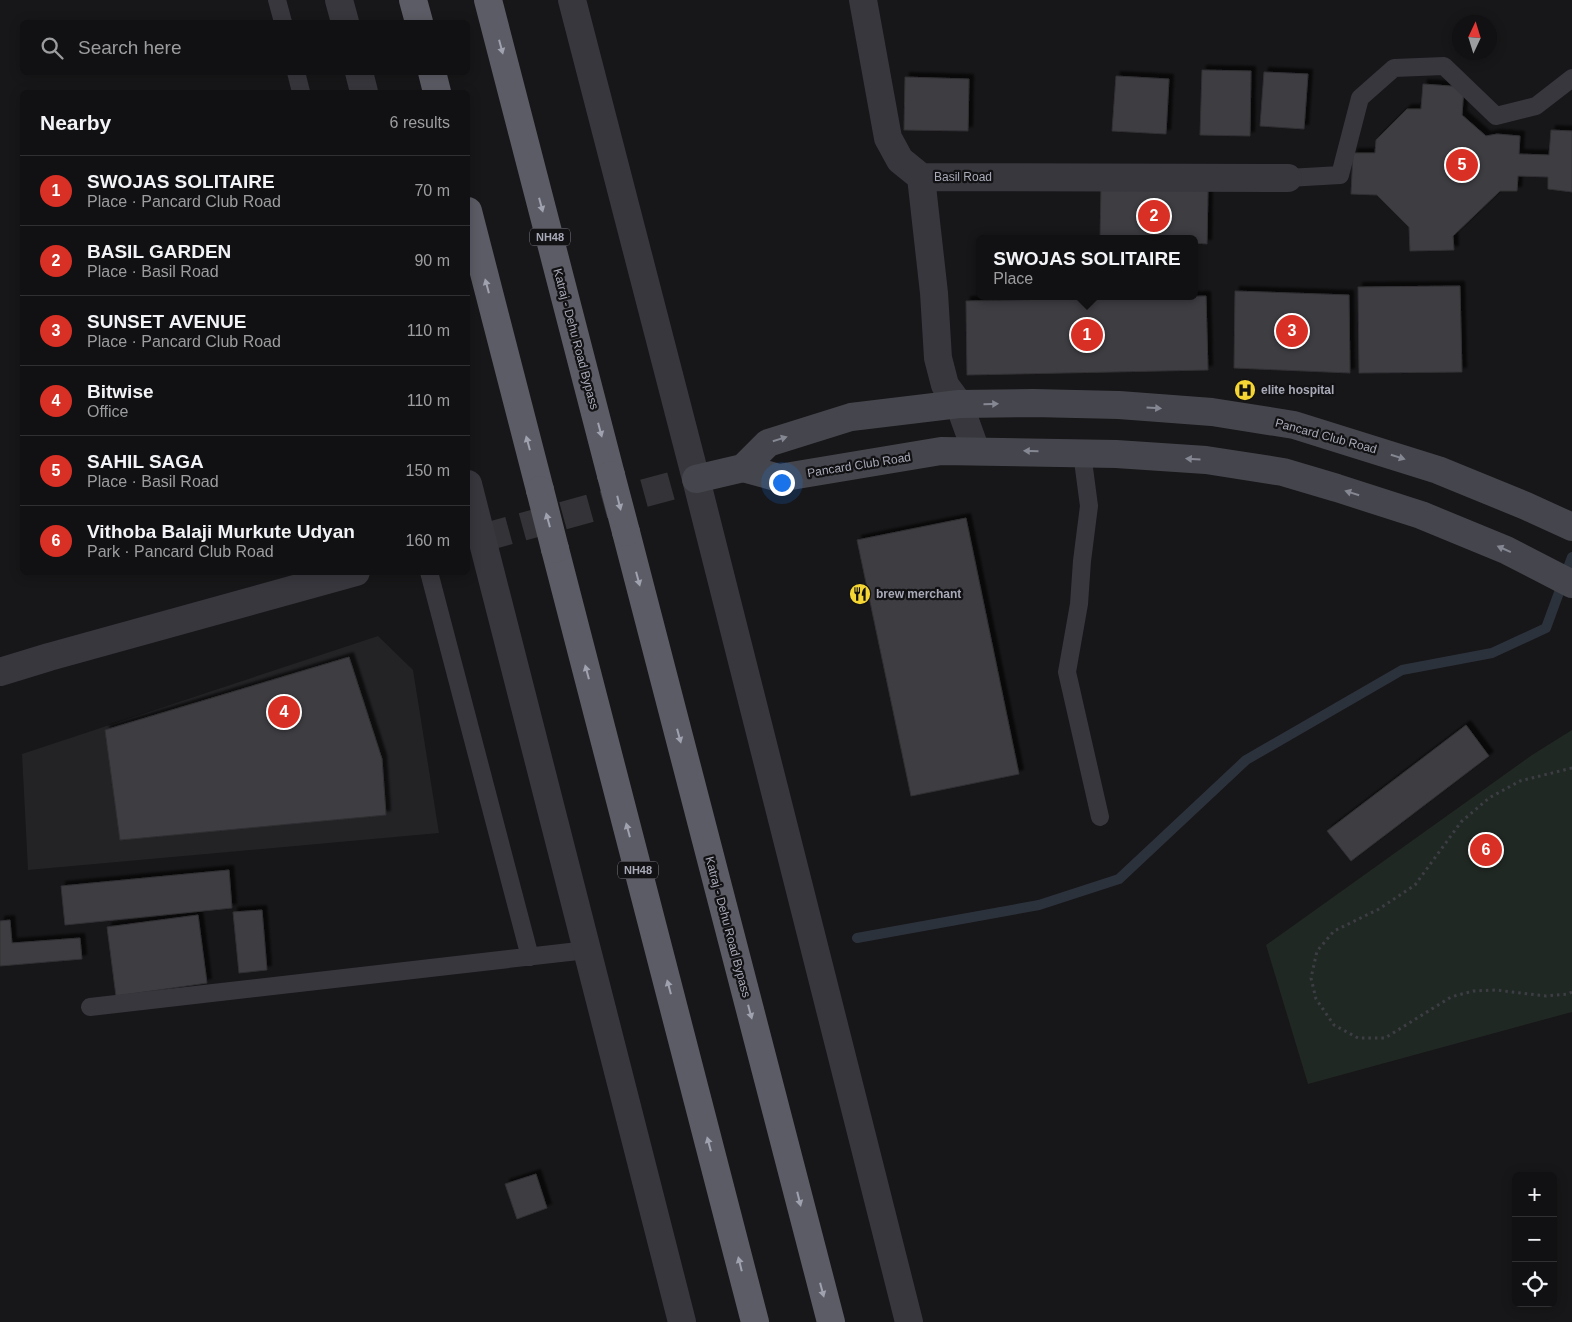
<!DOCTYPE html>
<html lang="en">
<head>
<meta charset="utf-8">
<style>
  :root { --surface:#111012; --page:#1e1e20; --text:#f1f3f6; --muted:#9c9d9f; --line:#303032; --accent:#d93025 }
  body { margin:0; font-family:Arial,sans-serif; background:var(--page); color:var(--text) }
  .controls { position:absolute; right:15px; bottom:15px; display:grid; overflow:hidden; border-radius:8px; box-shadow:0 2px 12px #0003 }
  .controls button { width:45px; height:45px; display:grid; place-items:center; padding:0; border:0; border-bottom:1px solid var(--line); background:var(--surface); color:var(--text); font:25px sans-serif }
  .compass { position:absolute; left:1452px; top:15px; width:45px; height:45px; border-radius:50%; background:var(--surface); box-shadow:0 2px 12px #0003; rotate:4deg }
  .you { position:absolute; left:781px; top:482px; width:18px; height:18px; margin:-12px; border:4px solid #fff; border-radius:50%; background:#1a73e8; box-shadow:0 0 0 8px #1a73e833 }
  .badge { display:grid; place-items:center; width:32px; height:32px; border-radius:50%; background:var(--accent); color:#fff; font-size:16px; font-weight:700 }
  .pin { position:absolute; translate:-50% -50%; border:2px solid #fff; box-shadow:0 1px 5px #0006 }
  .popup { position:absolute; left:976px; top:235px; width:222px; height:65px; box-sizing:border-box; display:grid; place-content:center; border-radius:8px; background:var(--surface); filter:drop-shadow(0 1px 4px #0005); font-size:16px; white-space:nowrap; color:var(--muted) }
  .popup b { font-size:19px; color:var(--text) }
  .popup::after { content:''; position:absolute; left:50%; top:100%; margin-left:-10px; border:10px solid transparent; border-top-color:var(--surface) }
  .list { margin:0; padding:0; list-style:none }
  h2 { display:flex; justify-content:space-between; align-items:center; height:65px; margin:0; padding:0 20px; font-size:21px }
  h2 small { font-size:16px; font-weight:400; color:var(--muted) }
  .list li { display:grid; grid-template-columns:32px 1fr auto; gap:15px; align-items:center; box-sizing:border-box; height:70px; padding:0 20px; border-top:1px solid var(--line) }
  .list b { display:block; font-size:19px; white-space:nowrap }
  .list p { margin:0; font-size:16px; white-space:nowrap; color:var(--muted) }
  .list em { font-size:16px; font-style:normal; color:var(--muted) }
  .icon { flex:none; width:28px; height:28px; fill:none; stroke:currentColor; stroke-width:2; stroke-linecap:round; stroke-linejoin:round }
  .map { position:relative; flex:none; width:1572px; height:1322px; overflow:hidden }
  .search { position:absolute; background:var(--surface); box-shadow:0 2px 12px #0003; left:20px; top:20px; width:450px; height:55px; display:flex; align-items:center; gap:12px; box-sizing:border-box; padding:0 18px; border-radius:8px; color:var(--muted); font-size:19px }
  .panel { position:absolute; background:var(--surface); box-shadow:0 2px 12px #0003; left:20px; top:90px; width:450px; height:485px; border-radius:8px }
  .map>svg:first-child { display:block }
</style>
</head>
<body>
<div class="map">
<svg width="1572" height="1322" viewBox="0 0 1572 1322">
  <defs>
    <filter id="shadow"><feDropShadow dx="4.5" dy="-4.5" stdDeviation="1" flood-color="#0009"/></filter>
  </defs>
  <rect width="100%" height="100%" fill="#171618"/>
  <path fill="#232225" d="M378 636 413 670 439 833 28 870 22 754Z"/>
  <path fill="#202823" d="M1572 730V1012L1308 1084 1266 945 1532 755Z"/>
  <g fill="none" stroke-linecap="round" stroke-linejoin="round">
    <path stroke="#2c323c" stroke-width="10" d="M857 938 1039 905 1119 879 1246 760 1402 670 1492 653 1546 628 1572 557"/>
  </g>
  <path fill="#3e3e42" stroke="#313034" filter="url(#shadow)" d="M1202 70 1251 71 1250 136 1200 135Z
    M1264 72 1308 74 1304 129 1260 126Z
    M1116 76 1169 79 1166 134 1112 131Z
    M905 77 969 79 968 131 904 130Z
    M1423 84 1464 87 1462 115 1486 136 1497 134 1520 136 1519 154 1549 155 1551 130 1572 131V192L1548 189V177L1518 176 1517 191H1500L1453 236 1454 250 1410 251 1409 227 1377 195 1351 194 1353 153H1375L1376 140 1407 109H1421Z
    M1101 188 1208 190 1207 244 1194 243V239H1100Z
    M1460 286 1462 372 1359 373 1358 287Z
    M1235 291 1349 295 1350 373 1234 368Z
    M1206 296 1208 370 967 375 966 301Z
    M966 518 1019 774 911 796 857 540Z
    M349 657 382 759 386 815 120 840 105 730Z
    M1466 725 1489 756 1351 861 1327 831Z
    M229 870 232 908 65 925 61 886Z
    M262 910 267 970 239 973 233 912Z
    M198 915 207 983 116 996 107 927Z
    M10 920 12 943 80 938 82 959 0 966V921Z
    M536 1174 547 1208 517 1219 505 1184Z"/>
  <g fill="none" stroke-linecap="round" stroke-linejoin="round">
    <path stroke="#343438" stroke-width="28" stroke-dasharray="28 14" stroke-linecap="butt" d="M482 538 696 479"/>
    <path stroke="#3d3e44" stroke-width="3" stroke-dasharray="2.5 4" stroke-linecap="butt" d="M1572 768 1520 781 1489 798 1461 822 1415 885 1379 909 1334 931 1317 951 1311 978 1316 999 1334 1025 1358 1038H1385L1451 997 1473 991 1496 990 1546 996 1568 994 1572 992"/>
    <path stroke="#37373d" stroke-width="18" d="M277 0 283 22
      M296 72 301 92
      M1288 178 1340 175 1360 98 1394 68 1444 66 1496 116 1536 106 1572 78
      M1082 453 1089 506 1082 561 1079 604 1067 672 1100 817
      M429 572 530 957
      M90 1007 587 950"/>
    <path stroke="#37373d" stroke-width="28" d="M863 0 888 138 900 160 921 177
      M921 177 1288 178
      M921 177 934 293 938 358 945 385 959 404 976 451"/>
    <path stroke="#37373d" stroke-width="28" d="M339 0 345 22
      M572 0 696 479 909 1322
      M359 72 364 92
      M468 484 682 1322
      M0 672 49 657 356 572"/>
    <path stroke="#45464d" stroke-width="28" d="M743 468 768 443 851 417 959 404 1033 403 1119 405 1212 412 1294 425 1438 470 1526 506 1572 527
      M696 479 743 468 779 478 941 451 1116 454 1206 460 1283 472 1337 488 1421 515 1506 550 1572 584"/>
    <path stroke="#5b5c65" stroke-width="28" d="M413 0 419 22
      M488 0 611 475
      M432 72 437 92
      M468 211 540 490
      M626 532 831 1322
      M555 549 755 1322"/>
    <path stroke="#5b5c65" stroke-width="28" d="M611 475 626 532
      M540 490 555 549"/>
  </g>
  <defs><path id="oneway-solid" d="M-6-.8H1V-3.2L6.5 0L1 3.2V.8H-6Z" transform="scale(1.25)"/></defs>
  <g fill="#a0a2b0">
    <use href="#oneway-solid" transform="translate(501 47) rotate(75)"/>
    <use href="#oneway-solid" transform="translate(541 205) rotate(75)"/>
    <use href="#oneway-solid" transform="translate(487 286) rotate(-105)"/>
    <use href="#oneway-solid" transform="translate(600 430) rotate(75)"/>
    <use href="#oneway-solid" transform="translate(528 443) rotate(-105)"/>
    <use href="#oneway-solid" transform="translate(619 503) rotate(76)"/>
    <use href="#oneway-solid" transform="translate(548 520) rotate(-105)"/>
    <use href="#oneway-solid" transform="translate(638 579) rotate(75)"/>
    <use href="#oneway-solid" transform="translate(587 672) rotate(-105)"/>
    <use href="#oneway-solid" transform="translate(679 736) rotate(75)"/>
    <use href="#oneway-solid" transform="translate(628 830) rotate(-105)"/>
    <use href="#oneway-solid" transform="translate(669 987) rotate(-105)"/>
    <use href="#oneway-solid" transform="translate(750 1012) rotate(75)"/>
    <use href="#oneway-solid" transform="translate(709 1144) rotate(-105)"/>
    <use href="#oneway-solid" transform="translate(799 1199) rotate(76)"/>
    <use href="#oneway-solid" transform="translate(740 1264) rotate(-104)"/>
    <use href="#oneway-solid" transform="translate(822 1290) rotate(75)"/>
  </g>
  <g fill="#858793">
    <use href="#oneway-solid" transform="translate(991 404) rotate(-1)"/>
    <use href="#oneway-solid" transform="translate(1154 408) rotate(4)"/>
    <use href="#oneway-solid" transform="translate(780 439) rotate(-17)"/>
    <use href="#oneway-solid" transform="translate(1031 451) rotate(-179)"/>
    <use href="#oneway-solid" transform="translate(1398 457) rotate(18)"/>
    <use href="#oneway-solid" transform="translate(1193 459) rotate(-176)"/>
    <use href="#oneway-solid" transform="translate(1352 493) rotate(-162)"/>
    <use href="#oneway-solid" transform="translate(1504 549) rotate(-156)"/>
  </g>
  <defs>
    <g id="hospital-disc" transform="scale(1.125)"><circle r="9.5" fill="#f4d533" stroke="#121113"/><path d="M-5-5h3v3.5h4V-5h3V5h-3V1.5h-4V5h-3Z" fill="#111"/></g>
    <g id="restaurant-disc" transform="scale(1.125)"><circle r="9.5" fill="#f4d533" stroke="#121113"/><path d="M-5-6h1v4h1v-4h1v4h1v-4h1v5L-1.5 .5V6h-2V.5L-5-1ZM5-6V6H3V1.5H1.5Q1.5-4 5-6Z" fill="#111"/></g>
  </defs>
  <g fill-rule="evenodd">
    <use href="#hospital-disc" x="1245" y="390"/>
    <use href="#restaurant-disc" x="860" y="594"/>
  </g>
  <g text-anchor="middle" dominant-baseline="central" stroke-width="4.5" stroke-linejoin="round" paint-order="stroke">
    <g fill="#121113" stroke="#7b7c86" stroke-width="1">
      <rect x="530" y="228.5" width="40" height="17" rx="4"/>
      <rect x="618" y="861.5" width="40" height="17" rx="4"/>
    </g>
    <g font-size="11" font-weight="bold" fill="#a8aab8">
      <text x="550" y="237">NH48</text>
      <text x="638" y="870">NH48</text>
    </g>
    <g font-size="12" fill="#a8aab8" stroke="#121113">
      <text x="963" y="177">Basil Road</text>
      <text transform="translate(576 339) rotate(75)">Katraj - Dehu Road Bypass</text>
      <text transform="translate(1326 436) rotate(15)">Pancard Club Road</text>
      <text transform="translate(859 465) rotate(-9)">Pancard Club Road</text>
      <text transform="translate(728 927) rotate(75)">Katraj - Dehu Road Bypass</text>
    </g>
    <g font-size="12" font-weight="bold" fill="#a8aab8" stroke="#121113" text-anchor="start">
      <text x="1261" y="390">elite hospital</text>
      <text x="876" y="594">brew merchant</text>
    </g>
  </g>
</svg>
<div class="controls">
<button>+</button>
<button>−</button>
<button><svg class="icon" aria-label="locate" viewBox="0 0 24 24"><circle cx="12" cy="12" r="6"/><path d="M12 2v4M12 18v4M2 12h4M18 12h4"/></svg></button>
</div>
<svg class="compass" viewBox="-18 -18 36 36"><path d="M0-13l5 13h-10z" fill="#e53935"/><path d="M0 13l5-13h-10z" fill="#9c9d9f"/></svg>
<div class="you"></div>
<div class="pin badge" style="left:1087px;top:335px">1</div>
<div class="popup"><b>SWOJAS SOLITAIRE</b>Place</div>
<div class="pin badge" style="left:1154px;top:216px">2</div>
<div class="pin badge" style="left:1292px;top:331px">3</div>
<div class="pin badge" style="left:284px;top:712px">4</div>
<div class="pin badge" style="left:1462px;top:165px">5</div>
<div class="pin badge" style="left:1486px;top:850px">6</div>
<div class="search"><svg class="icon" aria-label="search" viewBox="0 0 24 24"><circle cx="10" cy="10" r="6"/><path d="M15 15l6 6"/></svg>Search here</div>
<section class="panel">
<h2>Nearby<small>6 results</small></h2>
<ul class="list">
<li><span class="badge">1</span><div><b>SWOJAS SOLITAIRE</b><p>Place · Pancard Club Road</p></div><em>70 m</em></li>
<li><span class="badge">2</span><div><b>BASIL GARDEN</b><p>Place · Basil Road</p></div><em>90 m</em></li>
<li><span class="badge">3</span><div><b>SUNSET AVENUE</b><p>Place · Pancard Club Road</p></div><em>110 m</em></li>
<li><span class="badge">4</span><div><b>Bitwise</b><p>Office</p></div><em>110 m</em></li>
<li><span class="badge">5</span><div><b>SAHIL SAGA</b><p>Place · Basil Road</p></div><em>150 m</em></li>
<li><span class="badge">6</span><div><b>Vithoba Balaji Murkute Udyan</b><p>Park · Pancard Club Road</p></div><em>160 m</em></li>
</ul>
</section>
</div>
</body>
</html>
